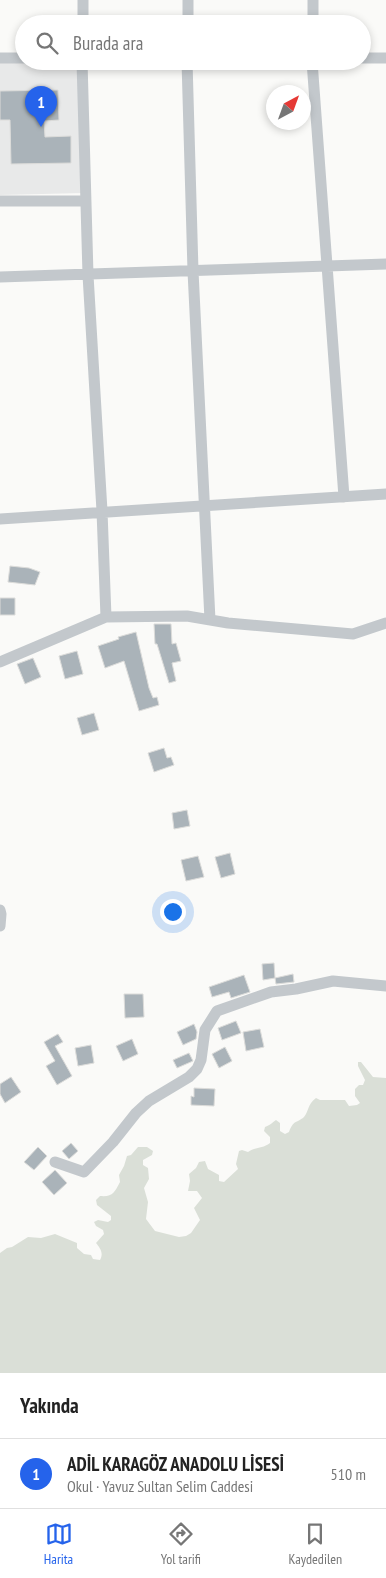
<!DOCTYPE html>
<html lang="tr">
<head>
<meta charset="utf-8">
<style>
  :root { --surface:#fff; --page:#f6f6f6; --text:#222; --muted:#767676; --line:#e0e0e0; --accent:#2563eb }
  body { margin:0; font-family:"PT Sans Narrow",sans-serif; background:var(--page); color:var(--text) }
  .compass { position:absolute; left:266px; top:85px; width:45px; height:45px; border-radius:50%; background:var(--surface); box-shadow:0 2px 8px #0003; rotate:41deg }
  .you { position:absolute; left:172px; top:911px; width:18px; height:18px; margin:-12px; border:4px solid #fff; border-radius:50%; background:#1a73e8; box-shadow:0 0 0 8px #1a73e833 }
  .badge { display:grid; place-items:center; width:32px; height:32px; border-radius:50%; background:var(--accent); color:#fff; font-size:16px; font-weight:700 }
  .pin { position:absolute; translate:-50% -41px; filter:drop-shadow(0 1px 2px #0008) }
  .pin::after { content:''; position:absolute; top:26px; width:18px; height:15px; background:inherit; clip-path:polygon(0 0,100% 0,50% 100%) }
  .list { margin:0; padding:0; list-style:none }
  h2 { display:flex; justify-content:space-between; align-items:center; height:65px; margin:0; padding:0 20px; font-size:21px }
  h2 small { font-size:16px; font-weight:400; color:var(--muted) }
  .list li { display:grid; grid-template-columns:32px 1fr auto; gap:15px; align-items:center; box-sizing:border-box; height:70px; padding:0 20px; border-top:1px solid var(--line) }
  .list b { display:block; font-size:19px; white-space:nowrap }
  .list p { margin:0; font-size:16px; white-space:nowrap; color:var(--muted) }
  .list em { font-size:16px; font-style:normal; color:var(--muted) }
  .icon { flex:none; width:28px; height:28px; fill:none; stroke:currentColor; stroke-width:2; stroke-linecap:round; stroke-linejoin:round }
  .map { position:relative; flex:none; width:386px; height:1373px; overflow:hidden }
  .search { position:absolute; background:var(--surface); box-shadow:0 2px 8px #0003; left:15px; right:15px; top:15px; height:55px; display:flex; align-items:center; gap:12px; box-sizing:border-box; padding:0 18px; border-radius:28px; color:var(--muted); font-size:19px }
  .sheet { height:135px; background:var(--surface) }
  nav { display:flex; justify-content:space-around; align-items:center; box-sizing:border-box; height:70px; border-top:1px solid var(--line); background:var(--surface); font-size:14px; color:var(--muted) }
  nav a { display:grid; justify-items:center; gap:2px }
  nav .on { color:var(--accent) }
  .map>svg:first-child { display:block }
</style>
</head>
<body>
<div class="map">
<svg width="386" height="1373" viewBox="0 0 386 1373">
  <rect width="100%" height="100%" fill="#fafaf8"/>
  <path fill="#e8e9e9" d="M0 58 24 61H81L84 193 0 195Z"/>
  <path fill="#dadfd7" d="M358 1062H361L373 1077 386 1078V1373H0V1253L7 1248 12 1247 28 1237 41 1238 55 1234 77 1243V1248L84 1254 91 1255 93 1259 100 1260C104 1253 100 1248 96 1243L104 1234 103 1230 96 1226 94 1222 98 1220 108 1222 111 1220V1216L97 1205 96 1200 100 1196C113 1197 114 1193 120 1182L119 1175 124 1166 127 1156 131 1155 138 1147H147L153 1151 152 1155 143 1160V1165L148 1168 149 1179 144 1188 148 1202 146 1219 155 1231 179 1237 186 1236 191 1233 200 1220 194 1208 202 1198 197 1191H188L190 1181 189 1174 196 1168 199 1162 205 1161 208 1169 219 1175V1181L224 1182 238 1169 236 1164 239 1151 242 1150 248 1152C255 1147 262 1149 270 1143V1137L264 1131 265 1127C270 1125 272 1123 276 1120L280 1123V1131L285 1134 289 1132C294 1119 296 1124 304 1117 309 1111 307 1105 316 1098L320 1100H345L349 1106 357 1105 360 1103 355 1096V1089L359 1085H363L365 1080 358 1066Z"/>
  <path fill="#aab3b9" stroke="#dcdcda" d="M58 90 59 120 44 121 45 137 71 136V163L11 164 10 120H0V91Z
    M10 566 29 568 40 572 35 585 8 582Z
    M0 598H15V615H0Z
    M154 624H171L172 644 176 643 181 661 172 663 176 681 169 683 157 644H155Z
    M136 632 149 688 153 698 157 697 159 705 139 711 124 661 105 668 98 646 119 639 118 637Z
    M77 651 83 674 65 679 59 656Z
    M33 658 41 677 25 684 17 664Z
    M94 713 99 730 82 735 77 718Z
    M164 748 167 758 171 757 174 765 154 772 148 753Z
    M187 810 190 826 174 829 172 813Z
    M230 853 235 874 221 878 215 857Z
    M198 856 204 877 186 881 181 860Z
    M274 963 275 978 263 980 262 964Z
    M293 974 294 982 276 984 275 978Z
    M244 975 250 992 231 998 229 992 212 997 209 987Z
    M124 994H143L144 1017 125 1018Z
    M236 1021 241 1033 222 1040 218 1028Z
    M194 1024 197 1032 196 1039 183 1045 177 1032Z
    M260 1029 264 1047 246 1051 243 1032Z
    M58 1034 63 1042 55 1046 72 1076 57 1085 46 1066 55 1061 44 1042Z
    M132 1039 138 1054 123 1061 116 1046Z
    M91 1045 94 1063 78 1066 75 1048Z
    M225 1047 232 1061 219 1068 212 1054Z
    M189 1053 193 1061 177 1068 173 1060Z
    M11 1077 21 1092 5 1103 0 1094V1084Z
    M194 1088 215 1089 214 1106 191 1105V1096L194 1097Z
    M71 1143 78 1151 69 1159 62 1151Z
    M38 1147 47 1156 34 1170 24 1162Z
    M55 1170 67 1183 54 1195 42 1182Z"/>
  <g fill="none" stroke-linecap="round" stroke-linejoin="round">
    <path stroke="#c3c8cc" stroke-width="11" d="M83 24V0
      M188 24V0
      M313 24V0
      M0 58H24
      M362 58H386
      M82 61 88 275 102 511 106 617
      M187 61 193 271 210 620
      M312 61 344 497
      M0 201H85
      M0 277 386 264
      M0 519 386 494
      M0 662 106 617 187 616 228 623 353 634 386 623
      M0 910 1 914 0 926
      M55 1162 84 1172 113 1142 136 1113 149 1101 189 1077 197 1069 201 1060 205 1030 217 1011 271 992 296 989 333 981 386 986"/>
  </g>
</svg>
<svg class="compass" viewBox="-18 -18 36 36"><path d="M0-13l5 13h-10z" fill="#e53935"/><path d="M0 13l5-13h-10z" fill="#767676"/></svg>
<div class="you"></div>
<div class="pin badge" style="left:41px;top:127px">1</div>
<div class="search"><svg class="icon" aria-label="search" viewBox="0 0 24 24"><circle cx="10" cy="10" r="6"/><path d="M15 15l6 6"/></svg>Burada ara</div>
</div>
<section class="sheet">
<h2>Yakında<small></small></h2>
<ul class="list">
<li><span class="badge">1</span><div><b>ADİL KARAGÖZ ANADOLU LİSESİ</b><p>Okul · Yavuz Sultan Selim Caddesi</p></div><em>510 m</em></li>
</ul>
</section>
<nav>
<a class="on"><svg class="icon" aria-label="map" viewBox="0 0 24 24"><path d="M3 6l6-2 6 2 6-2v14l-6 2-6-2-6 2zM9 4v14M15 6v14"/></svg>Harita</a>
<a><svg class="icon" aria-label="directions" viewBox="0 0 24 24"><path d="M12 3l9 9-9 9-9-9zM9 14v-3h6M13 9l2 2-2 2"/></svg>Yol tarifi</a>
<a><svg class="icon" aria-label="saved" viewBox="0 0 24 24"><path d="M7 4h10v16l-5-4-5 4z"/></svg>Kaydedilen</a>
</nav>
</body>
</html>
